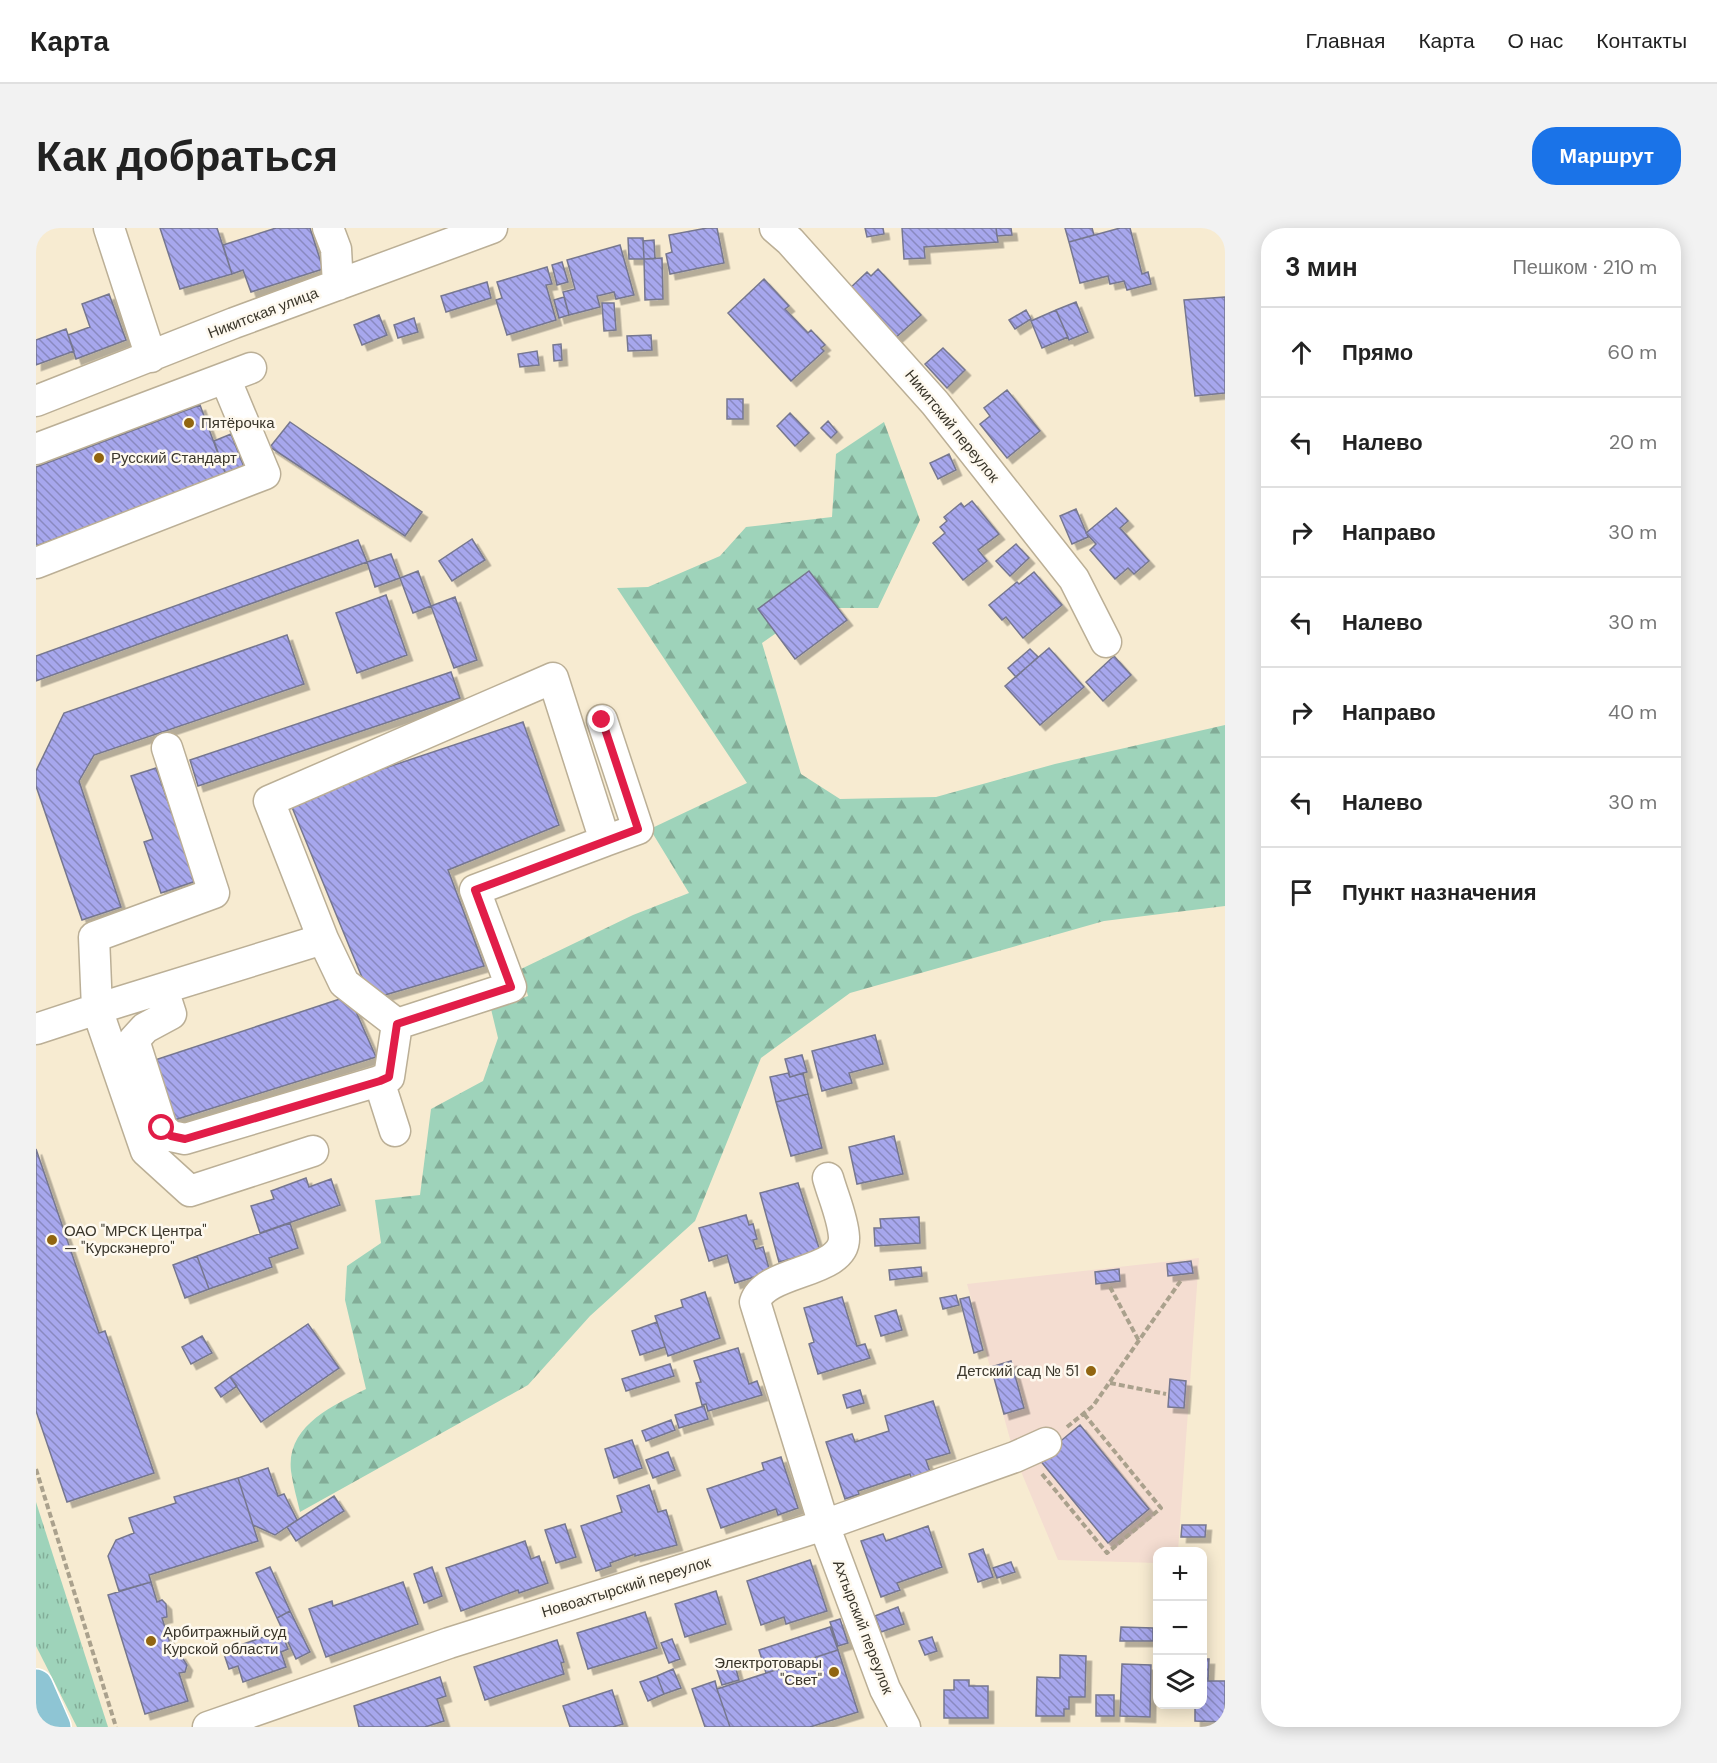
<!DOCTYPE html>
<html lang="ru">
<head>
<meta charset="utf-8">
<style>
  :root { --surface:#fff; --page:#f2f2f2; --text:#222; --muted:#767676; --line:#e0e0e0; --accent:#1a73e8 }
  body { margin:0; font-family:"DM Sans",sans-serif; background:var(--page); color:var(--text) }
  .controls { position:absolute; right:18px; bottom:18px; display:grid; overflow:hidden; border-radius:12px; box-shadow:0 3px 15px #0003 }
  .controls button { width:54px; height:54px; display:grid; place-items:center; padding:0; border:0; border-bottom:2px solid var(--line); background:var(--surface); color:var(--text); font:30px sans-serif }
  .stop { position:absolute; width:18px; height:18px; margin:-14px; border:4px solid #e11d48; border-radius:50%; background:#fff }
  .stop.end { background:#e11d48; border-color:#fff; box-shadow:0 2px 6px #0008 }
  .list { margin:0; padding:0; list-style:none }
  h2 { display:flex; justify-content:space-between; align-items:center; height:78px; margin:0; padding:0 24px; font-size:26px }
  h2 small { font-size:20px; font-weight:400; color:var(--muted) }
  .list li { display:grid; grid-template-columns:39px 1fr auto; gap:18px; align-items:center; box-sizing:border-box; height:90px; padding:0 24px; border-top:2px solid var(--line) }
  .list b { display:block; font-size:22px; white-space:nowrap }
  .list em { font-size:20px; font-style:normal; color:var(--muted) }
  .icon { flex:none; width:33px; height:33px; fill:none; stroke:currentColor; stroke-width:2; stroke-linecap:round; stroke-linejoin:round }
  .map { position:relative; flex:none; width:1189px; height:1499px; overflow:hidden; border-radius:24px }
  header { display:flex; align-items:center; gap:36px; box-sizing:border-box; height:84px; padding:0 30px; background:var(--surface); border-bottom:2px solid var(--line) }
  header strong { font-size:28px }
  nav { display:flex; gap:33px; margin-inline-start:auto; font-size:21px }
  .intro { display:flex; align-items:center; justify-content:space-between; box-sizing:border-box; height:144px; padding:0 36px }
  h1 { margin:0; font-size:42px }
  .button { padding:15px 27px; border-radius:24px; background:var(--accent); color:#fff; font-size:21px; font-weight:700 }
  main { display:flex; gap:36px; padding:0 36px }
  aside { flex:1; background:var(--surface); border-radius:24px; box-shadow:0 3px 15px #0003 }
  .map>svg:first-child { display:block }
</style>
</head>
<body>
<header>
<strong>Карта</strong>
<nav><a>Главная</a><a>Карта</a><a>О нас</a><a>Контакты</a></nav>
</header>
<div class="intro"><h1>Как добраться</h1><a class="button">Маршрут</a></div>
<main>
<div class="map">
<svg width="1189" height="1499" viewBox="0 0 1189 1499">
  <defs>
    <pattern id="grass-tufts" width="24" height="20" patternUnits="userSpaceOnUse" patternTransform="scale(1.5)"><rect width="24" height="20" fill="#9ed3ba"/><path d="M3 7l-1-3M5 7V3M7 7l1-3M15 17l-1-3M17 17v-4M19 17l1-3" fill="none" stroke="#82ac97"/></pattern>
    <pattern id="forest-firs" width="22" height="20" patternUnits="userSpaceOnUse" patternTransform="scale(1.5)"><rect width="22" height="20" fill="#9ed3ba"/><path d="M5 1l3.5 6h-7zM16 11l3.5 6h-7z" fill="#82ac97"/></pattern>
    <pattern id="building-back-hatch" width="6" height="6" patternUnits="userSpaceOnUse" patternTransform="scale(1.5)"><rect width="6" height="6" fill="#a7a7ed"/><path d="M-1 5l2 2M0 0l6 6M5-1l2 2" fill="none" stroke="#8989c0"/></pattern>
    <filter id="shadow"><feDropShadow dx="5.5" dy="5.5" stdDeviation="0" flood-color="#0004"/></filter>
  </defs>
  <rect width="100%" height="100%" fill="#f7ebd1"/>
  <path fill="#f4ddd1" d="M1163 1030 1142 1323 1122 1324 1121 1335 1022 1332 979 1229 931 1056Z"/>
  <path fill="url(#grass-tufts)" d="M0 1274 72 1499H41L0 1418Z"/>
  <path fill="url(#forest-firs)" d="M848 194 884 292 842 380H776L726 415 765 546 804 571 900 569 1019 536 1189 497V678L1068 693 814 765 725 830 659 993 554 1088 492 1157 264 1284C261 1271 257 1257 255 1243 250 1198 296 1178 330 1161L309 1072 311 1038 345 1015 339 972 384 967 395 881 447 853 462 810 455 781 492 768 485 741 597 687 653 665 614 601 711 555 581 360 612 359 684 328 710 299 796 289 800 226Z"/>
  <path fill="url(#building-back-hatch)" stroke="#76778f" stroke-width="1.5" filter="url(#shadow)" d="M124 0H181L196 46 144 61Z
    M240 0H274L287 41 215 64 207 42 196 46 187 17Z
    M671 0H681L688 35 634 46 630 26 636 24 633 7Z
    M829 0H847L848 6 831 9Z
    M866 0H960L962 14 888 19 889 30 868 31Z
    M960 0H975L976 7 961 8Z
    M1029 0H1056L1058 7 1033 14Z
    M1084 0H1094L1106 46 1112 44 1115 56 1091 62 1088 53 1074 56 1072 48 1044 55 1033 14Z
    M592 10H607L608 31H593Z
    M618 12 619 31H608L607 13Z
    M584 17 598 67 580 71 578 64 561 68 564 79 533 87 527 64 539 61 531 32Z
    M626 30 627 71 609 72 608 31Z
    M526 34 532 54 521 57 516 37Z
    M511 39 516 56 510 57 520 92 471 107 460 72 466 70 461 54Z
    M842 41 885 87 857 112 811 63 831 44 835 48Z
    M728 51 753 78 749 81 772 105 775 102 789 117 785 120 788 123 755 153 692 85Z
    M451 54 455 70 410 84 405 68Z
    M73 66 90 112 40 131 32 107 54 99 46 76Z
    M528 69 533 87 523 90 518 72Z
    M1189 69V165L1159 168 1148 72Z
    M1040 74 1052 104 1033 112 1020 82Z
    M566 75H578L580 102 568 103Z
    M990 82 995 91 979 101 973 92Z
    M1020 82 1032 109 1006 120 995 93Z
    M343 87 351 107 326 117 318 97Z
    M378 90 382 104 362 110 358 97Z
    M30 101 38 123 0 137V112Z
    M615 107 616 122 592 123 591 108Z
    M525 116 526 132 518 133 517 117Z
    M907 120 929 142 911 160 889 136Z
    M501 123 503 137 484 139 482 126Z
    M971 162 1004 203 971 230 944 196 954 188 948 180Z
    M691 171H707V191H691Z
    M164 177 190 247 0 318V239Z
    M754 185 773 205 759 218 741 198Z
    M792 193 801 204 795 210 785 200Z
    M254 194 386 284 369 308 234 219Z
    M195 206 208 239 190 247 178 213Z
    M913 226 920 242 902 251 894 235Z
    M936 273 963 306 942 322 951 333 927 352 897 315 909 305 904 299 911 293 908 289 925 275 928 279Z
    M1080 280 1092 293 1084 300 1113 333 1098 346 1092 340 1079 351 1054 322 1060 316 1050 305Z
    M1040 281 1052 309 1036 316 1024 288Z
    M436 311 449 332 416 353 403 333Z
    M322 312 331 334 0 453V428Z
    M980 316 993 330 974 348 960 333Z
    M355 326 364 350 339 359 331 334Z
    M382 343 395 378 377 385 364 350Z
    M773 343 811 392 759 431 722 381Z
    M998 344 1026 377 987 410 970 389 966 392 953 377 981 354 983 356Z
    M350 367 371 427 321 445 300 385Z
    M419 369 441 432 418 440 395 378Z
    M251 407 268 456 58 527 43 553 85 679 46 692 0 558V543L28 485Z
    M1013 420 1048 459 1004 497 969 458Z
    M994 421 1002 429 980 449 972 440Z
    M1078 428 1095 447 1067 473 1050 454Z
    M415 444 424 470 162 558 154 532Z
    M487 494 523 597 412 642 448 738 335 771 253 572Z
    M120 540 160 653 125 665 108 614 117 611 95 548Z
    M313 768 340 829 135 893 113 834Z
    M839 807 847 836 813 845 816 855 786 863 776 823Z
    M766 827 771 844 754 849 749 831Z
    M752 845 754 849 767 845 772 866 740 874 734 849Z
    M772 866 786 920 755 928 740 874Z
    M858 908 867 946 821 956 813 919Z
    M0 921 63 1105 69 1103 118 1245 31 1274 0 1183Z
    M270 950 273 959 295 951 304 977 224 1005 215 978 238 971 235 963Z
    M762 955 784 1023 743 1034 724 965Z
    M710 987 713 997 717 996 721 1011 717 1012 720 1021 727 1019 734 1044 699 1055 691 1027 673 1033 663 1000Z
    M883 989 884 1015 839 1018 838 1000H845L844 991Z
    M254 995 262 1020 233 1030 236 1039 173 1061 161 1028Z
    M161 1028 173 1061 149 1070 137 1037Z
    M1155 1033 1157 1045 1132 1048 1131 1036Z
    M885 1039 886 1048 854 1052 853 1042Z
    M1083 1041 1084 1053 1060 1056 1059 1044Z
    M669 1064 684 1110 632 1128 619 1088 647 1079 645 1072Z
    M920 1067 923 1077 907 1081 904 1070Z
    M806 1069 821 1118 829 1116 834 1130 782 1146 773 1116 778 1114 768 1080Z
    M933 1069 947 1122 938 1125 924 1071Z
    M860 1082 866 1102 845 1108 839 1088Z
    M621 1094 629 1119 604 1127 596 1103Z
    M272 1096 303 1140 225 1194 194 1149Z
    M166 1108 176 1125 155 1136 146 1119Z
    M702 1120 713 1156 721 1153 726 1167 672 1183 670 1176 666 1177 660 1155 665 1154 658 1133Z
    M975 1133 988 1180 968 1186 955 1139Z
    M634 1136 638 1148 590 1163 586 1151Z
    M194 1149 201 1158 185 1169 179 1160Z
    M1134 1151 1150 1153 1148 1180 1132 1179Z
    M824 1162 828 1175 811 1180 807 1167Z
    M897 1173 914 1225 890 1232 895 1247 876 1253 874 1246 822 1263 823 1266 809 1271 790 1214 816 1206 819 1214 853 1203 849 1188Z
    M668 1178 672 1191 643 1200 639 1187Z
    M635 1192 639 1202 610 1213 606 1203Z
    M1044 1197 1113 1281 1072 1315 1003 1231Z
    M596 1212 606 1240 578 1250 569 1221Z
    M632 1224 639 1242 617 1250 610 1232Z
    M745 1229 762 1280 742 1287 740 1281 685 1300 671 1261 728 1242 726 1235Z
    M232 1240 242 1268 248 1266 261 1292 239 1307 217 1297 202 1250Z
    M202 1250 222 1313 113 1347 115 1354 83 1363 72 1328 80 1312 98 1305 93 1290 140 1275 138 1269Z
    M613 1257 622 1284 630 1282 641 1317 599 1328V1326L574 1335 575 1338 560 1343 545 1298 586 1284 581 1268Z
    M298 1268 308 1283 260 1313 251 1299Z
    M529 1296 540 1329 520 1335 509 1302Z
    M1146 1297H1170L1169 1309H1145Z
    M892 1298 906 1339 861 1355 864 1362 845 1369 825 1313 847 1306 850 1313Z
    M489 1313 495 1331 503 1328 512 1355 483 1365 482 1362 425 1383 410 1340Z
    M947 1321 957 1349 942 1354 933 1326Z
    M774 1332 791 1383 750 1396 748 1389 725 1397 711 1353Z
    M975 1334 979 1344 961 1350 957 1340Z
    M234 1339 254 1383 241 1390 220 1345Z
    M396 1339 406 1368 388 1375 378 1346Z
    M115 1354 121 1374 126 1372 130 1376 131 1389 126 1390 138 1428 144 1426 151 1437 149 1444 143 1445 152 1473 109 1486 72 1367Z
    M367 1354 382 1396 290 1429 273 1381 296 1373 297 1378Z
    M680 1363 690 1396 649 1409 639 1376Z
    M862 1379 868 1396 845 1404 839 1388Z
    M254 1383 274 1424 260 1431 241 1390Z
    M609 1384 621 1420 552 1441 541 1405Z
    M804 1391 812 1415 802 1418 794 1394Z
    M794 1399 802 1422 730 1445 723 1422Z
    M1085 1399 1117 1400V1413H1084Z
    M245 1403 252 1421 245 1424 250 1439 207 1454 202 1438 193 1441 187 1423Z
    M896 1409 901 1423 889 1427 883 1413Z
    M636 1411 644 1431 633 1435 625 1415Z
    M521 1412 528 1434 525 1435 528 1446 449 1472 438 1439Z
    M802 1422 822 1484 774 1499H694L681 1461Z
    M1024 1427 1050 1428 1049 1469H1033V1481H1028V1488H1000L1001 1449 1024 1450Z
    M1166 1431H1173L1172 1453H1189V1494L1159 1493V1476H1166Z
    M698 1434 703 1452 686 1457 680 1439Z
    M1086 1436 1115 1437 1114 1489 1084 1488Z
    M637 1441 645 1460 628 1466 621 1448Z
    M621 1448 628 1466 612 1473 604 1454Z
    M404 1449 410 1468 401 1471 408 1493 389 1499H323L318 1478Z
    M918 1452H933V1458H952V1490H908V1462H918Z
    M679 1453 681 1461 694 1499H669L656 1461Z
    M576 1462 587 1496 577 1499H534L527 1478Z
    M1060 1467H1078V1488H1060Z"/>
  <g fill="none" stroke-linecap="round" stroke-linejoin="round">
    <g stroke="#bbaf96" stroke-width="33">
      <path id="minor" d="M73 0 115 129
        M292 0 300 21 302 57
        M739 0 754 13 899 175 1038 351 1070 414
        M0 173 198 95 456 0
        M0 221 215 140
        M0 335 229 246 189 150
        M566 492 602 601 569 613
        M287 711 233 573 517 450 569 613 439 662 475 759 361 796
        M127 761 135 786 109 800 98 812 126 900 135 908 149 911 343 853 353 849 361 796 308 755 287 711 83 774 61 781 110 923 154 963 277 923
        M0 801 61 781 58 709 178 665 131 520
        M343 853 359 903
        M792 950C797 968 807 990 808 1009 810 1046 729 1041 719 1074L788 1297 849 1461 869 1499
        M172 1499 413 1415 788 1297 979 1229 1010 1215"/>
    </g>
    <g stroke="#fff" stroke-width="36">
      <path id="major" d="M0 1458 18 1499"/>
    </g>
    <path stroke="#aaa18d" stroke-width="4" stroke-dasharray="6 3" stroke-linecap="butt" d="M1074 1059 1103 1113
      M1074 1155 1130 1166
      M1031 1199 1057 1178 1146 1051
      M0 1241 80 1499
      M1006 1246 1071 1325 1125 1280 1048 1186"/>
    <use href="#minor" stroke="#fff" stroke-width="30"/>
    <use href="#major" stroke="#8ec5d4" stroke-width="33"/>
  </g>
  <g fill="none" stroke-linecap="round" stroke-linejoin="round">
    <path stroke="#e11d48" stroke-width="8" d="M126 900 135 908 149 911 344 853 353 849 361 796 475 759 439 662 602 601 566 492"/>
  </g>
  <g fill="#916510" stroke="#fef9ef" stroke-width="2">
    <circle cx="153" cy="195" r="6"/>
    <circle cx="63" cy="230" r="6"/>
    <circle cx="16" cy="1012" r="6"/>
    <circle cx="1055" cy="1143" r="6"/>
    <circle cx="115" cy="1413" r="6"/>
    <circle cx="798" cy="1444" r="6"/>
  </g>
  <g text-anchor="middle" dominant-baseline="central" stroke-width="5" stroke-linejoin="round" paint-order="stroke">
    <g font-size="15" fill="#3a362b" stroke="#fef9ef">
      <text transform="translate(227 85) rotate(-21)">Никитская улица</text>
      <text transform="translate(916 198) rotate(51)">Никитский переулок</text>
      <text transform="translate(590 1359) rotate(-17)">Новоахтырский переулок</text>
      <text transform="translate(827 1399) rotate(69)">Ахтырский переулок</text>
    </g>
    <g font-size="15" fill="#3a362b" stroke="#fef9ef" text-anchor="start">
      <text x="165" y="195">Пятёрочка</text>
      <text x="75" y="230">Русский Стандарт</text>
      <text x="28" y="1003">ОАО "МРСК Центра"<tspan x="28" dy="17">— "Курскэнерго"</tspan></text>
      <text x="1043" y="1143" text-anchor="end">Детский сад № 51</text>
      <text x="127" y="1404">Арбитражный суд<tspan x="127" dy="17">Курской области</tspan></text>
      <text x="786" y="1435" text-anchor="end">Электротовары<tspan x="786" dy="17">"Свет"</tspan></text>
    </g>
  </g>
</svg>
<div class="controls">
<button>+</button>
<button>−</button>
<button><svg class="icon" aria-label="layers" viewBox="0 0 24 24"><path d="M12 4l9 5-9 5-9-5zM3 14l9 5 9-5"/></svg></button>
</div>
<div class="stop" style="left:126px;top:900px"></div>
<div class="stop end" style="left:566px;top:492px"></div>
</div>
<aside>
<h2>3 мин<small>Пешком · 210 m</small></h2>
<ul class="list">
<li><svg class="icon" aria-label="ahead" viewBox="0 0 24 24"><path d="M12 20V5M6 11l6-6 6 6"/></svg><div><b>Прямо</b></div><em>60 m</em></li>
<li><svg class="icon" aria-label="left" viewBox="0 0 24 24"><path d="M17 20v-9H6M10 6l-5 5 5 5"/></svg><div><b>Налево</b></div><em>20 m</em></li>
<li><svg class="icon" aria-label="right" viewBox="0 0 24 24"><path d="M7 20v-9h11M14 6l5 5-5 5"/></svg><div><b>Направо</b></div><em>30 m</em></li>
<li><svg class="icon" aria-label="left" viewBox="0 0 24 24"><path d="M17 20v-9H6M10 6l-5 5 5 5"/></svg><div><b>Налево</b></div><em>30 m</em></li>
<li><svg class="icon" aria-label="right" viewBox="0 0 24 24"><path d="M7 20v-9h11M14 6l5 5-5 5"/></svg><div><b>Направо</b></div><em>40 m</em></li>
<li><svg class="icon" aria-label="left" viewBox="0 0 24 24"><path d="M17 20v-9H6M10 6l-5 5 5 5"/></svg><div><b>Налево</b></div><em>30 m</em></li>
<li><svg class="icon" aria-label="arrive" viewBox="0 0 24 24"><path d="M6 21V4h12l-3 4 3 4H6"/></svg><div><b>Пункт назначения</b></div></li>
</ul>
</aside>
</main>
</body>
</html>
